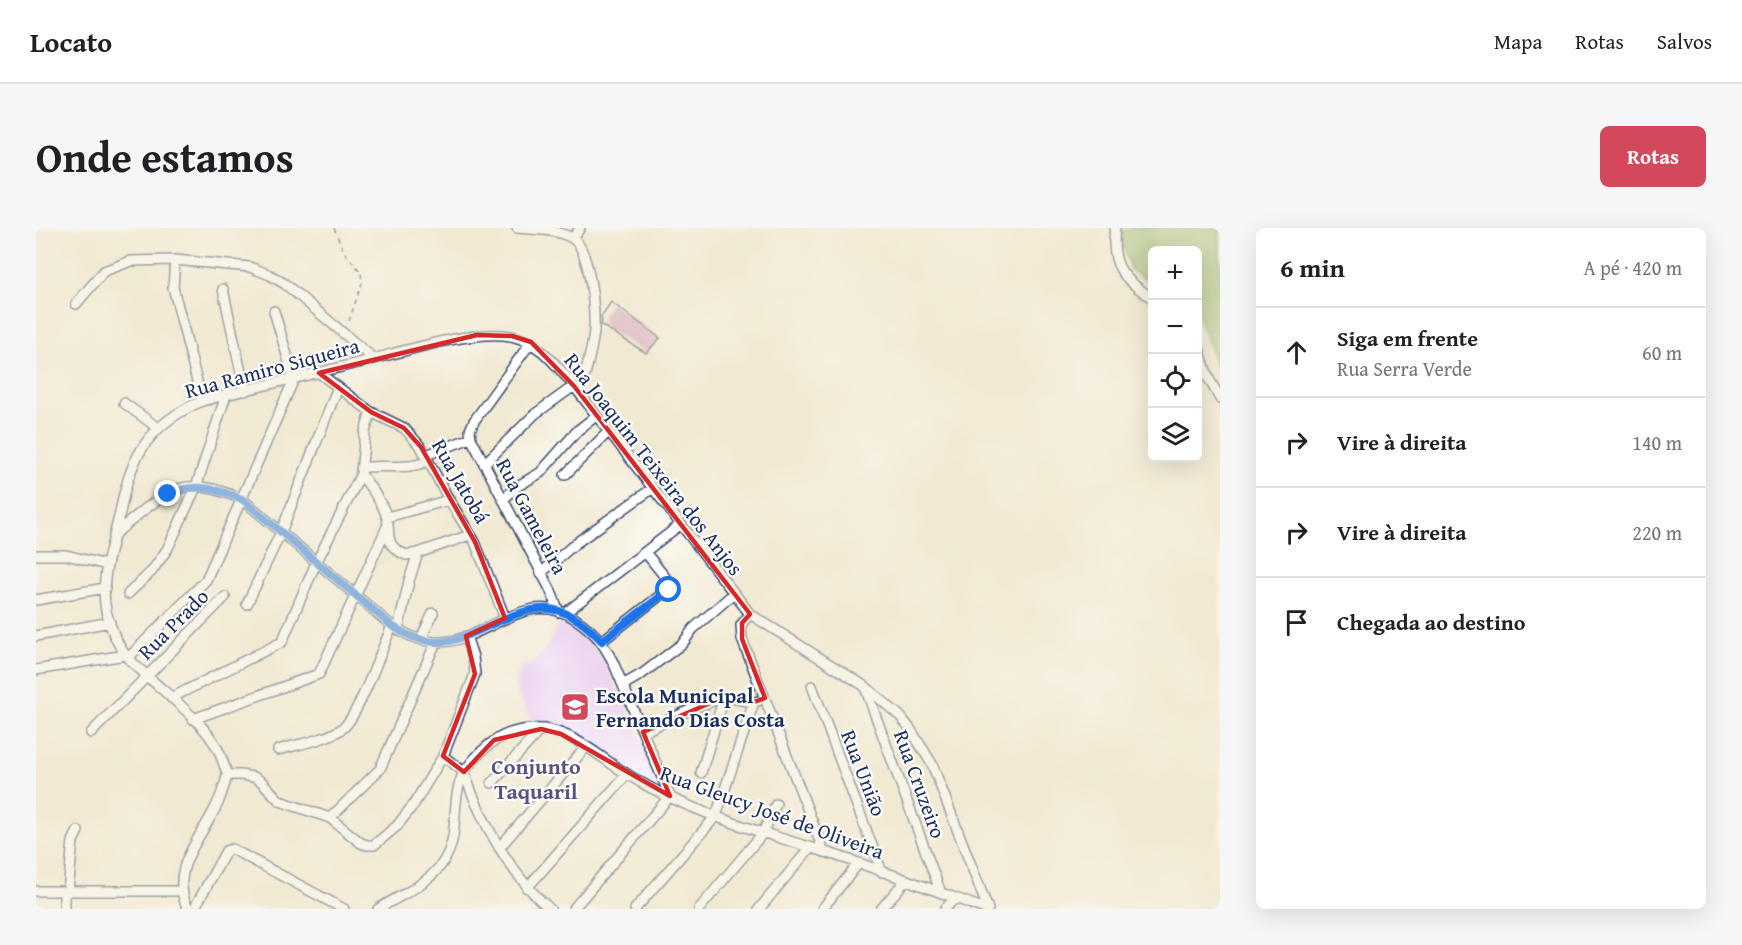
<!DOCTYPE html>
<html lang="pt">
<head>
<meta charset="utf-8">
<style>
  :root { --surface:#fff; --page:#f6f6f6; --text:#202124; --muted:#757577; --line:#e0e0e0; --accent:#d1495b }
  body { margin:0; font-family:"Gentium Book Plus",serif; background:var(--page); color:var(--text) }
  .controls { position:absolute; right:18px; top:18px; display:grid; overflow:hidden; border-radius:9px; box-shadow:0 6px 24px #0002 }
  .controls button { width:54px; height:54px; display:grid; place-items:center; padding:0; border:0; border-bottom:2px solid var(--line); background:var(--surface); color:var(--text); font:30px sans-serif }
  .stop { position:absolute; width:18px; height:18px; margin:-14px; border:4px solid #1a73e8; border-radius:50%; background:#fff }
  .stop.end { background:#1a73e8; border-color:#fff; box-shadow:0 2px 6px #0008 }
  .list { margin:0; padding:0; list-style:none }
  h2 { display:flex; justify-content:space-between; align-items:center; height:78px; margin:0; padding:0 24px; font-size:26px }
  h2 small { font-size:20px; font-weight:400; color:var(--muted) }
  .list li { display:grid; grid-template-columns:39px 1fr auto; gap:18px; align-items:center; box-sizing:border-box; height:90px; padding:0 24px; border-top:2px solid var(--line) }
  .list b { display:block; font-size:22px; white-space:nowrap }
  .list p { margin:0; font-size:20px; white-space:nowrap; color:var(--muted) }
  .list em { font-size:20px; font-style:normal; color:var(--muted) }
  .icon { flex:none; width:33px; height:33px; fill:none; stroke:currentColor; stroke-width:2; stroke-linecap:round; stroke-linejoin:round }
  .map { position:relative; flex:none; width:1184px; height:681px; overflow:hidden; border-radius:9px }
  header { display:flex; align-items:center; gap:36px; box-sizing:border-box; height:84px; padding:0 30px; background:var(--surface); border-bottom:2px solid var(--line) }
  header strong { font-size:28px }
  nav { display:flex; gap:33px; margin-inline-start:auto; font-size:21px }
  .intro { display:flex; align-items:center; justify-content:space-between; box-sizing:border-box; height:144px; padding:0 36px }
  h1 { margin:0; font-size:42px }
  .button { padding:15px 27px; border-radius:9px; background:var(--accent); color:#fff; font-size:21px; font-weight:700 }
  main { display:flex; gap:36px; padding:0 36px }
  aside { flex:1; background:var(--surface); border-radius:9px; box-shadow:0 6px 24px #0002 }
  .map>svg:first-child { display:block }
</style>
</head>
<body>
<header>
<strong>Locato</strong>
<nav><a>Mapa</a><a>Rotas</a><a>Salvos</a></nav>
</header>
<div class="intro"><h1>Onde estamos</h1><a class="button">Rotas</a></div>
<main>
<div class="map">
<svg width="1184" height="681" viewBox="0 0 1184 681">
  <rect width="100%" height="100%" fill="#fff"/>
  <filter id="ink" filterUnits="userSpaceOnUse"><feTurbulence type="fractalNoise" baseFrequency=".0167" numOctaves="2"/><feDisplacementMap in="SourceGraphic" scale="12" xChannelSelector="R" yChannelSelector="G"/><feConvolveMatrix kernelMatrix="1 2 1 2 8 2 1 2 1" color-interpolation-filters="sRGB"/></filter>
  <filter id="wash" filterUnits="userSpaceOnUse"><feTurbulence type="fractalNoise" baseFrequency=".008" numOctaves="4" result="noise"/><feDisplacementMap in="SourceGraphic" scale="24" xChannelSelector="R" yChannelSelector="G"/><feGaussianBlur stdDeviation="1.35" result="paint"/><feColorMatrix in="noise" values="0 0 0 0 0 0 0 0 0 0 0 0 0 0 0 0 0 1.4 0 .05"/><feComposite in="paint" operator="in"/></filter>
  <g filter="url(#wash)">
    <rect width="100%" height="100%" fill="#f1e9d1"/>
    <path fill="#ead1ed" d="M523 393 551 409 568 433 626 556 619 559 548 515 499 500 478 458 485 439 497 435 512 418Z"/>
    <path fill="#92b66a" stroke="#567264" stroke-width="1.5" d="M1088 0H1184V148L1162 89V22H1116V56L1094 41 1085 12Z"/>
    <g id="blocks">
      <path fill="#cd94ba" d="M575 74 624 110 610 125 565 97 566 93 565 89Z"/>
    </g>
  </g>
  <g filter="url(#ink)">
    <use href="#blocks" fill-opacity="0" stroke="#3b4b6f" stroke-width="1.5"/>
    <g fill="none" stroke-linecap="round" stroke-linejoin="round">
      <g stroke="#3b4b6f" stroke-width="12">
        <path id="minor" d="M481 0C498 2 520 1 536 10 554 20 559 82 558 103 556 124 549 145 544 166
          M1079 0C1074 37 1087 51 1116 70
          M537 10 544 0
          M139 32 137 59 166 173
          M187 61 209 163
          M40 76 68 43 95 33 139 32 214 39 234 47 249 56 338 131
          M495 114 438 193 434 202 435 210 514 361 523 384
          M1162 117 1172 149 1184 171
          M283 145 335 184 368 200 385 219 413 272 439 314 469 390
          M88 175 122 200
          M335 184 329 204 325 246C334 259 345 272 350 287 356 306 346 317 370 327L382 325 373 353 362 402
          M390 227 435 210
          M448 236 499 186 538 158
          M325 240C345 235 374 244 392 232
          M529 247 573 203
          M467 272 480 259 504 245 542 202 560 188
          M351 289 413 272
          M80 305C99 290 127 262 151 259 169 256 190 265 206 271L356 398C368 406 384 413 399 414 448 417 487 358 538 390 559 404 566 413 577 434L634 568 537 681
          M382 325 434 307
          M0 327H30L71 337
          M505 345 540 315 617 260
          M92 366 116 343 132 320 160 259 190 167
          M0 372 69 360
          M211 376 245 304 302 159
          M529 385 644 297
          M714 386 705 397 706 411 788 624
          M0 408 74 394
          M385 411 397 385
          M566 413 635 359 633 354 609 324
          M92 430 170 352 258 151 238 83
          M0 442 89 427
          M587 457 606 446 647 415 657 401 697 366
          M776 458 846 644
          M830 462 905 665
          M135 470 246 414 280 335 325 246
          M157 491 283 446 351 299
          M607 504 660 479 688 469 718 474 722 473
          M55 505 189 369
          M242 522C259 517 295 511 308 499 323 486 346 420 356 398
          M665 545 688 469
          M191 547H204L218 549 226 554 244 573 294 590 325 615 331 617H338L361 598 378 576 407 528 439 446 437 429 430 408
          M456 555 505 501
          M294 590 344 541 400 414
          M464 619 550 519
          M491 660 591 546
          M0 663H145
          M28 681V668L32 663 37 613 42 603
          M152 681C129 635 176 602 187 561 188 557 191 551 191 547 191 543 188 538 187 534 178 501 136 471 110 447 104 441 96 435 90 428 81 416 74 398 70 383 63 349 78 313 85 280 95 226 115 195 166 173 219 159 273 147 326 134 366 124 436 101 475 108 503 113 520 137 538 158L714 386 830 459 864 488 873 499 896 536 952 681
          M158 681 190 623 196 621 308 681
          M342 681C378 659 415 648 418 599 420 580 419 562 428 544L407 528
          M514 681C474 647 445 593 428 544 448 516 471 498 508 501 539 505 566 531 591 546 608 557 626 566 644 574 689 594 738 608 786 623 841 640 895 661 949 681
          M599 681 680 588 718 474
          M663 681 727 605 740 576
          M723 681 774 620
          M786 681 822 636
          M845 681 870 652
          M909 681 919 670"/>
      </g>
      <path stroke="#3b4b6f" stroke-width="1.5" stroke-dasharray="4.5 4.5" stroke-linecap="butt" d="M298 0 308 24 325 44 326 55 312 96"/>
      <use href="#minor" stroke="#fff" stroke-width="9"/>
    </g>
  </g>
  <g fill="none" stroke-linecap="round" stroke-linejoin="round" filter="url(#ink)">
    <path stroke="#1a73e8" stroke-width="8" d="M132 266C159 254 180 261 206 271L356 398C368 406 384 413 399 414 414 415 429 408 443 402 496 378 521 366 566 413L633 362"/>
  </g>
  <path d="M0 0H1184V681H0ZM441 107 476 108 495 114 538 158 714 386 706 395V411L729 470 718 474 688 469 607 504 634 568 525 506 505 501 458 512 428 544 407 528 439 446 430 408 469 390 439 314 385 219 368 200 335 184 283 145Z" fill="#f1e9d1" fill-opacity=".55" fill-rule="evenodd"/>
  <path fill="none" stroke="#d62828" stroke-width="4.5" stroke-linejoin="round" d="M441 107 476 108 495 114 538 158 714 386 706 395V411L729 470 718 474 688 469 607 504 634 568 525 506 505 501 458 512 428 544 407 528 439 446 430 408 469 390 439 314 385 219 368 200 335 184 283 145Z"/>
  <defs>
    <g id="school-square" transform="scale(1.5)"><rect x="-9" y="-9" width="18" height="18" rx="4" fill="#d1495b" stroke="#fff"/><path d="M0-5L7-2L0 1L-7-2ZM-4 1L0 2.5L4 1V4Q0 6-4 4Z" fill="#fff"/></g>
  </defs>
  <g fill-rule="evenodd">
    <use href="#school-square" x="539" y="479"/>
  </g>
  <g text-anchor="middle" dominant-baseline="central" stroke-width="4.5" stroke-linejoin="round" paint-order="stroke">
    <g font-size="21" fill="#1b2f5e" stroke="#fff">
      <text transform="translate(236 140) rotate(-15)">Rua Ramiro Siqueira</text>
      <text transform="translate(618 236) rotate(52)">Rua Joaquim Teixeira dos Anjos</text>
      <text transform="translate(425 253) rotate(60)">Rua Jatobá</text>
      <text transform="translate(496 288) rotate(62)">Rua Gameleira</text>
      <text transform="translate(137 396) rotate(-45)">Rua Prado</text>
      <text transform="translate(828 545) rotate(69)">Rua União</text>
      <text transform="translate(884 556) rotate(70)">Rua Cruzeiro</text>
      <text transform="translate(736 584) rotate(20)">Rua Gleucy José de Oliveira</text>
    </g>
    <g font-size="21" font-weight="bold" fill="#1b2f5e" stroke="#fff" text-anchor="start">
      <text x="560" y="467">Escola Municipal<tspan x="560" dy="24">Fernando Dias Costa</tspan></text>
    </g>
    <g font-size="22" font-weight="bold" fill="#59527e" stroke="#fff">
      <text x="500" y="538">Conjunto<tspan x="500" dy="25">Taquaril</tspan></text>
    </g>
  </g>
</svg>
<div class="controls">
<button>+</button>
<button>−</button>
<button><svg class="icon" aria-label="locate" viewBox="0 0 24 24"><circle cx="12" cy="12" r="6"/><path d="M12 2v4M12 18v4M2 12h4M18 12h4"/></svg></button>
<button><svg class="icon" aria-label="layers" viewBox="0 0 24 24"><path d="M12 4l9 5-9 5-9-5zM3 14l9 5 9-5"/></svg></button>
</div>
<div class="stop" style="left:633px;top:362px"></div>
<div class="stop end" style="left:132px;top:266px"></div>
</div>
<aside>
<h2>6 min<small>A pé · 420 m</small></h2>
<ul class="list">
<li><svg class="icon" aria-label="ahead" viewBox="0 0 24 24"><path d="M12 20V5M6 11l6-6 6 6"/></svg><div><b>Siga em frente</b><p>Rua Serra Verde</p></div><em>60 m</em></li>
<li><svg class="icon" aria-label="right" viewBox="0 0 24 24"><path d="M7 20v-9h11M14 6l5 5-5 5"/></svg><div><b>Vire à direita</b></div><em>140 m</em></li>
<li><svg class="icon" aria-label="right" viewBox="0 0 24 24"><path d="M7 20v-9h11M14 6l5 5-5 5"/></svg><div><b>Vire à direita</b></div><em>220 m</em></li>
<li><svg class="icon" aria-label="arrive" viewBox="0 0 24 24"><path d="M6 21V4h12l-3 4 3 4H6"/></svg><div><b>Chegada ao destino</b></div></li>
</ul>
</aside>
</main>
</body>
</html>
